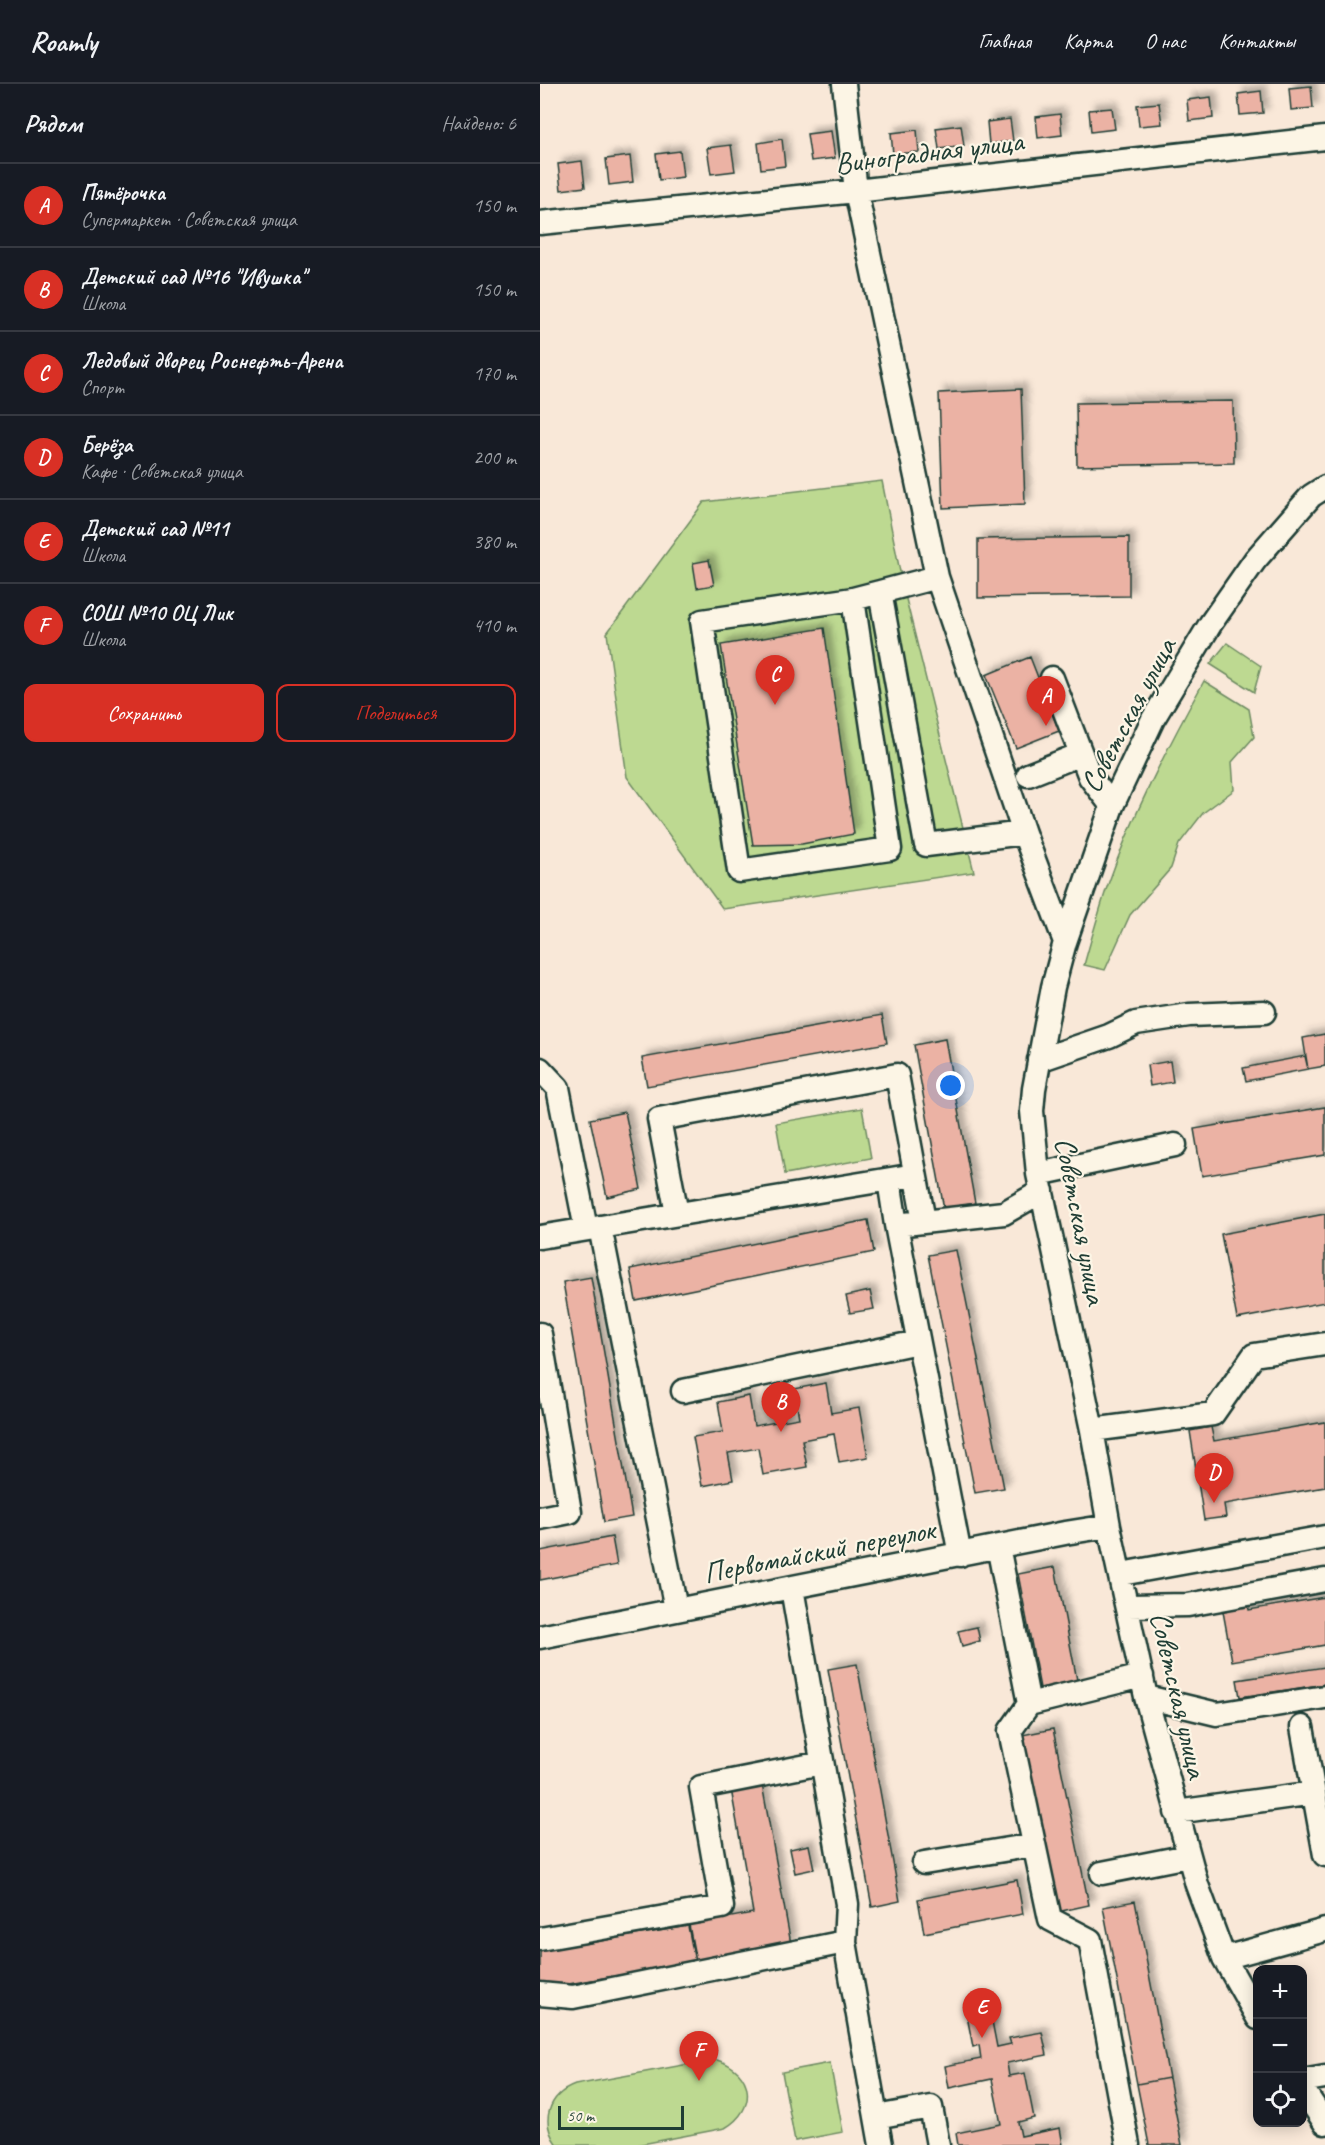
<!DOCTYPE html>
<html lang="ru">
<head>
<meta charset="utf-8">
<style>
  :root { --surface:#171b24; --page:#242831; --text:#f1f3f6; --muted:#9ea1a6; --line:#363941; --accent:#d93025 }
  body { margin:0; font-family:Caveat,sans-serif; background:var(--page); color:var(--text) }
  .controls { position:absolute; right:18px; bottom:18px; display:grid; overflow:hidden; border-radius:12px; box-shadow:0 3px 15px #0003 }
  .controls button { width:54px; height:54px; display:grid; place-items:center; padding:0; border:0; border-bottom:2px solid var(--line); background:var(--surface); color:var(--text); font:30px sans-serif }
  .scale { position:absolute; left:18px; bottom:15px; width:126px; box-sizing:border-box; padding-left:6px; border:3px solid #1f3d34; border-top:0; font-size:16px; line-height:21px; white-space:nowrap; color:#1f3d34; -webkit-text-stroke:4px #fcf5e5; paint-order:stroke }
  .you { position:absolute; left:411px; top:1002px; width:21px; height:21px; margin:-15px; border:4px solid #fff; border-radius:50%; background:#1a73e8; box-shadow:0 0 0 9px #1a73e833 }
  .badge { display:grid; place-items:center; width:39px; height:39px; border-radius:50%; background:var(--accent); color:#fff; font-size:20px; font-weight:700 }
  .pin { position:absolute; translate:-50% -50px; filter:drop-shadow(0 2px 3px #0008) }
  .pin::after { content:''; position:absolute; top:32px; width:21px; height:18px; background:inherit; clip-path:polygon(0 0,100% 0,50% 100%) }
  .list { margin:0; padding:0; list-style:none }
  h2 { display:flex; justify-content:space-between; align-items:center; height:78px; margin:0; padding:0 24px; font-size:26px }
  h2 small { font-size:20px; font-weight:400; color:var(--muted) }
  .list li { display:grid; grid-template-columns:39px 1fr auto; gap:18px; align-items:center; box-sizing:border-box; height:84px; padding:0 24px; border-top:2px solid var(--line) }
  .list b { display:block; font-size:22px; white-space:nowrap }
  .list p { margin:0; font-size:20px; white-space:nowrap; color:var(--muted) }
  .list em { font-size:20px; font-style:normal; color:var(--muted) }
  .actions { display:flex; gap:12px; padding:18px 24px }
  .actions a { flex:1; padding:14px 0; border:2px solid var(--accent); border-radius:12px; text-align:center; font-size:21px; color:var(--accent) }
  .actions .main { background:var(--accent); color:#fff }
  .icon { flex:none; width:33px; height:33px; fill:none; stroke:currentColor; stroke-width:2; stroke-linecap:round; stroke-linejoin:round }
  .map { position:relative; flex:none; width:785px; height:2061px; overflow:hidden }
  header { display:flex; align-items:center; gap:36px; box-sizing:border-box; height:84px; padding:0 30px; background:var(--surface); border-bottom:2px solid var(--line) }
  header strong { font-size:28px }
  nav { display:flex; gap:33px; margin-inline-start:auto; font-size:21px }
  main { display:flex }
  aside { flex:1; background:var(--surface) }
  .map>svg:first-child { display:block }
</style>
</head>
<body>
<header>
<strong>Roamly</strong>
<nav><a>Главная</a><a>Карта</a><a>О нас</a><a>Контакты</a></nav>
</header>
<main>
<aside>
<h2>Рядом<small>Найдено: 6</small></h2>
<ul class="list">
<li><span class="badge">A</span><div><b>Пятёрочка</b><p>Супермаркет · Советская улица</p></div><em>150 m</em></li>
<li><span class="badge">B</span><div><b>Детский сад №16 &quot;Ивушка&quot;</b><p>Школа</p></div><em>150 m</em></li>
<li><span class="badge">C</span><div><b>Ледовый дворец Роснефть-Арена</b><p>Спорт</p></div><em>170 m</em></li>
<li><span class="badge">D</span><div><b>Берёза</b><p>Кафе · Советская улица</p></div><em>200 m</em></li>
<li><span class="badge">E</span><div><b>Детский сад №11</b><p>Школа</p></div><em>380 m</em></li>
<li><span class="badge">F</span><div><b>СОШ №10 ОЦ Лик</b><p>Школа</p></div><em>410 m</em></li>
</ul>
<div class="actions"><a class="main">Сохранить</a><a>Поделиться</a></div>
</aside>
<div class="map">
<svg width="785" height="2061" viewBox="0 0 785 2061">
  <defs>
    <filter id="shadow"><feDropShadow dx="5.5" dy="-5.5" stdDeviation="3" flood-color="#0004"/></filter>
  </defs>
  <rect width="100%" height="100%" fill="#f9e8d8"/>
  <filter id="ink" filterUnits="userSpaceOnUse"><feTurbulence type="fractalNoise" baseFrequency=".0167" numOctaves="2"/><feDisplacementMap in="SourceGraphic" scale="12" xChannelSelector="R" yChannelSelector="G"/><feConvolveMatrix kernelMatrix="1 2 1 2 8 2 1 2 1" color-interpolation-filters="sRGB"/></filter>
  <g filter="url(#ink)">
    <path fill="#bdd991" stroke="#6e8b62" stroke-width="1.5" d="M342 397 363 503 434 788 183 825 87 693 67 549 164 418Z
      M687 559 721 582 714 608 670 580Z
      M664 597 709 625 714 653 692 678 694 706 663 729 639 760 631 784 590 831 565 886 544 881C551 856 558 831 566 806 591 734 627 664 664 597Z
      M322 1024 331 1074 245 1090 236 1039Z
      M177 1976C214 1987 218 2025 185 2044L97 2061H17C0 2038 8 2011 35 2001L165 1977Z
      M290 1979 303 2048 255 2057 242 1988Z"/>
    <path fill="#ebb2a4" stroke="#1f3d34" stroke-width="1.5" filter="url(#shadow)" d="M771 2 773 24 751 26 749 4Z
      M721 7 723 29 700 31 698 10Z
      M671 13 673 34 649 37 647 16Z
      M619 19 622 40 599 42 597 21Z
      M572 24 575 45 551 48 549 26Z
      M520 30 522 51 498 54 496 33Z
      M470 35 473 57 449 60 447 38Z
      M421 41 424 62 399 65 396 44Z
      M377 46 379 68 353 70 351 49Z
      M291 47 295 74 271 77 267 50Z
      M242 55 245 82 221 85 218 59Z
      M191 61 195 87 171 90 167 64Z
      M140 67 143 93 119 96 116 70Z
      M90 72 93 98 69 101 66 75Z
      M42 77 45 103 21 106 18 80Z
      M481 305 485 420 403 424 399 309Z
      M693 317 694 379 537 382 536 319Z
      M589 453V512L438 514V455Z
      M169 476 174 501 157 504 153 479Z
      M284 544 314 750 262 760 213 761 181 561Z
      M490 573 519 647 476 664 446 591Z
      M342 931 347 959 107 1002 102 974Z
      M785 950V982L768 985 763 954Z
      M405 955 435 1119 404 1125 374 961Z
      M765 972 768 985 706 997 703 984Z
      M630 977 633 998 610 1002 607 981Z
      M785 1023V1071L662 1092 654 1045Z
      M85 1028 101 1105 67 1113 50 1035Z
      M785 1130V1218L697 1235 681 1150Z
      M328 1136 334 1168 96 1217 90 1185Z
      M416 1166 464 1404 435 1409 388 1171Z
      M51 1193 92 1433 64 1438 23 1198Z
      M330 1207 334 1225 310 1229 306 1212Z
      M286 1299 291 1329 319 1324 328 1373 299 1378 294 1350 262 1356 267 1383 223 1391 218 1364 188 1369 193 1396 162 1402 153 1353 183 1348 178 1318 209 1312 214 1342 259 1334 254 1305Z
      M785 1338V1403L684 1420 686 1433 664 1436 650 1347 671 1343 674 1357Z
      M72 1453 77 1481 0 1496V1467Z
      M515 1483 537 1596 500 1604 478 1490Z
      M785 1513V1561L692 1577 682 1522 707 1517 709 1526Z
      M437 1543 440 1557 422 1562 418 1547Z
      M317 1580 360 1817 332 1823 288 1585Z
      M785 1583V1600L700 1613 697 1596Z
      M513 1645 549 1821 517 1828 482 1651Z
      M222 1700 251 1860 156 1878 149 1841 213 1829 191 1705Z
      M269 1761 274 1785 255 1789 250 1765Z
      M477 1796 483 1830 384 1849 378 1815Z
      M595 1817 629 1994 597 2000 563 1823Z
      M148 1842 155 1878 0 1905V1867Z
      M450 1927 457 1963 471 1960 469 1954 502 1948 507 1971 467 1979 469 1992 485 1989 494 2034 478 2038 481 2052 520 2044 523 2061H418L416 2049 461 2040 452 1995 409 2004 405 1982 441 1975 439 1961 433 1963 427 1932Z
      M629 1994 642 2061H609L597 2000Z"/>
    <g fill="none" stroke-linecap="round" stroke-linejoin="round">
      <g stroke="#1f3d34" stroke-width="27">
        <path id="minor" d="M304 0 316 107 397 493 484 749 525 858
          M0 139 316 107 785 54
          M397 493 340 508 386 761 484 749
          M313 515 350 765 199 787 162 537 313 515 340 508
          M512 594 550 693 572 722
          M488 691 541 670
          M499 976 569 952 596 939 649 931 724 928
          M0 985 18 1004 46 1145
          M498 1090 635 1061
          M349 1096 356 1141 464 1129 502 1107
          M137 1130 119 1035 357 991 384 1137
          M356 1141 420 1471
          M60 1143 136 1525
          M0 1153 375 1091
          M0 1250 30 1428 0 1434
          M143 1307 378 1258
          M552 1346 673 1330 714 1271 785 1260
          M458 1462 489 1620 470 1647 510 1835 550 1856 588 2061
          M581 1490 785 1453
          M252 1504 307 1820 305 1858 341 2061
          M588 1522 648 1521 785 1496
          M0 1553 525 1449 569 1442
          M606 1613 677 1630 785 1613
          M489 1620 602 1592
          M762 1643 785 1771
          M636 1728 774 1709
          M384 1779 494 1761
          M562 1789 648 1772
          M0 1855 182 1823 161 1703 282 1679
          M684 1874 785 1846
          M0 1910 33 1913 305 1858
          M718 1934 684 1874 657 1801 606 1613 569 1442 552 1346 498 1090 492 1027 494 1005 513 903 525 858 572 722 613 635 671 539 715 476 771 412 785 403
          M762 1997 785 1993
          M762 2004 785 2039
          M336 2033 391 2023 398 2061"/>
      </g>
      <use href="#minor" stroke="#fcf5e5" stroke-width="22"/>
    </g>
  </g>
  <g text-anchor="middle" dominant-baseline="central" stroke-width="4.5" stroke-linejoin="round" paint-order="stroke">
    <g font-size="30" fill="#1f3d34" stroke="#fcf5e5">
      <text transform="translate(389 68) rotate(-7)">Виноградная улица</text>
      <text transform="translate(588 631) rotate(-62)">Советская улица</text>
      <text transform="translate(541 1137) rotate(79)">Советская улица</text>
      <text transform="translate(279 1467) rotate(-11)">Первомайский переулок</text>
      <text transform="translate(639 1611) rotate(77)">Советская улица</text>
    </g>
  </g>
</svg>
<div class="controls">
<button>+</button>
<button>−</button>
<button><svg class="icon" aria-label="locate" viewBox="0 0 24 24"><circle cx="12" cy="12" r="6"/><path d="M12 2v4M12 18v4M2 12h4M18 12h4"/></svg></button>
</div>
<div class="scale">50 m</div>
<div class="you"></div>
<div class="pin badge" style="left:506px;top:642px">A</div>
<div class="pin badge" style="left:241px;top:1348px">B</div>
<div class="pin badge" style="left:235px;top:621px">C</div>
<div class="pin badge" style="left:674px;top:1419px">D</div>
<div class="pin badge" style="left:442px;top:1954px">E</div>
<div class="pin badge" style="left:159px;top:1997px">F</div>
</div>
</main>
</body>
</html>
